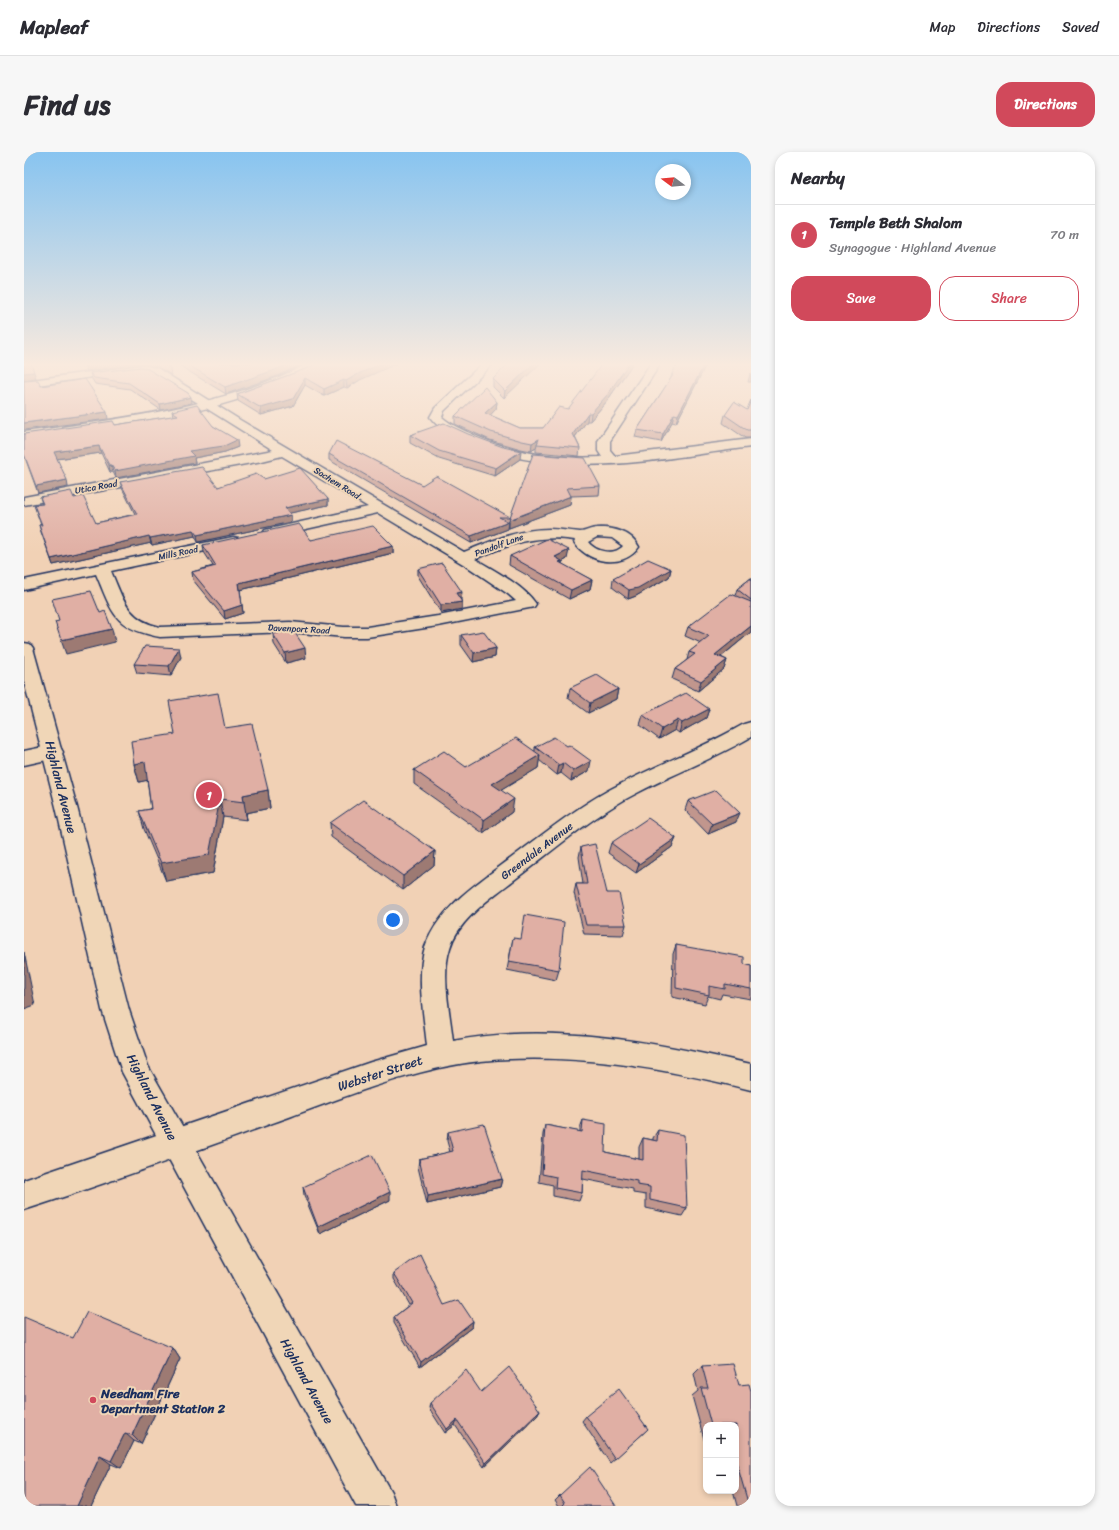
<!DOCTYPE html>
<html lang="en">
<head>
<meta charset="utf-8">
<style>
  :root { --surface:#fff; --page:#f7f7f7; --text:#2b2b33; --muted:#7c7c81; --line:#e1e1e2; --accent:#d1495b }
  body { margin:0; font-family:Sriracha,sans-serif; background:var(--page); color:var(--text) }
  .controls { position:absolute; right:12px; bottom:12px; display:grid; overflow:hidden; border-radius:8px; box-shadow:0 2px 6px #0003 }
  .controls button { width:36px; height:36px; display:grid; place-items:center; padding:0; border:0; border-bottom:1px solid var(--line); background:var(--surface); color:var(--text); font:20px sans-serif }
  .compass { position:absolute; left:631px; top:12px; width:36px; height:36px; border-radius:50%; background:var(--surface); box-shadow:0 2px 6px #0003; rotate:286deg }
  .you { position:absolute; left:369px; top:768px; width:14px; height:14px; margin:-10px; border:3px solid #fff; border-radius:50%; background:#1a73e8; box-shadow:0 0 0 6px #1a73e833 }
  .badge { display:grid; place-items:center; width:26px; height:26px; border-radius:50%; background:var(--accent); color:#fff; font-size:13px; font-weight:700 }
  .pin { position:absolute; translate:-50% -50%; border:2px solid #fff; box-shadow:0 1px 4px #0006 }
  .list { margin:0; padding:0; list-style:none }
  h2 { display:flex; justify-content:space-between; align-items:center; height:52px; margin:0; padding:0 16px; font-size:17px }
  h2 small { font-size:13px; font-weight:400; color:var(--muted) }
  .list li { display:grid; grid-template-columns:26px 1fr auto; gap:12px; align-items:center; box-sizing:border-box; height:60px; padding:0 16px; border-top:1px solid var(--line) }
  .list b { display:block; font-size:15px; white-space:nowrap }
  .list p { margin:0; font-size:13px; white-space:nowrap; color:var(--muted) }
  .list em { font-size:13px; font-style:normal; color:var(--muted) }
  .actions { display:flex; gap:8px; padding:12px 16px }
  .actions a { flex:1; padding:9px 0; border:1px solid var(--accent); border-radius:16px; text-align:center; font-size:14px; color:var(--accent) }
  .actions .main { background:var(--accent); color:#fff }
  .map { position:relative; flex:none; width:727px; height:1354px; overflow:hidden; border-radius:16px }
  header { display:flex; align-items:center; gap:24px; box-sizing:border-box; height:56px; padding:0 20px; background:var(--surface); border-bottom:1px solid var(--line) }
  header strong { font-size:19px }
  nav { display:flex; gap:22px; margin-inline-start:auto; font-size:14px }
  .intro { display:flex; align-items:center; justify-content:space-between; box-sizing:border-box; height:96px; padding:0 24px }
  h1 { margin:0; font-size:28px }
  .button { padding:10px 18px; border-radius:16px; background:var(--accent); color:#fff; font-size:14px; font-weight:700 }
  main { display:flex; gap:24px; padding:0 24px }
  aside { flex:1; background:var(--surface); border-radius:16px; box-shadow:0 2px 6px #0003 }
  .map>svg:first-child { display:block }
</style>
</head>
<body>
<header>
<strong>Mapleaf</strong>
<nav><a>Map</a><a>Directions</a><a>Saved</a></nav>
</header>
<div class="intro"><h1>Find us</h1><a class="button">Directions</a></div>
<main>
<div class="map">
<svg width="727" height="1354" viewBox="0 0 727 1354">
  <rect width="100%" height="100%" fill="#f1d1b5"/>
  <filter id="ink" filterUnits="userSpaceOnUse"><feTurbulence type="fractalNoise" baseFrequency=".025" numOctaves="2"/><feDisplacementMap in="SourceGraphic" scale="8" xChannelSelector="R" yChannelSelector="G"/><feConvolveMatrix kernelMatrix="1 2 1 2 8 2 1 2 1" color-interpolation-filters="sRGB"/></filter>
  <g filter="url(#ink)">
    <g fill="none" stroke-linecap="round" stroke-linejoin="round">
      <g stroke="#1b2f5e" stroke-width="3">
        <path id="minor" d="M459 211H470L420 259 418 265C427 273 439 278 450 283 493 302 531 307 578 305L574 299V289L627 211H637L586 289V298L591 304 727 287V295C631 307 535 331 444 289 430 283 415 278 406 265L411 256Z
          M118 213 133 216 216 268 440 400C467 389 495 377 525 377 535 377 545 379 556 380 561 380 567 376 573 376 589 375 608 380 615 395 599 418 563 411 550 390L551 388C513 382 485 392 451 407 470 418 500 434 512 452L510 455 414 474 343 485H320L266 480 136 485C90 476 89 462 72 422L0 438V428L209 385 214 386 216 389 214 392 87 419C99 447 103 468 136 475L266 470 320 475H343L414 464 492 449 484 442 444 415 354 361 246 385 241 384 239 381 241 378 344 355 258 304 238 309 0 353V345L249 298 126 221 118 219 103 220 0 235V229ZM573 385 588 386 599 394C590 404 572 400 564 390Z
          M727 570V585C686 609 641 625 600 648 560 671 526 701 490 728 468 745 434 768 426 796 417 824 426 860 429 889 526 870 632 890 727 912V938C639 916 548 900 457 909 392 916 329 942 268 964 179 996 90 1029 0 1058V1028L347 910 403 894C400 864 392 824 401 795 414 758 448 735 478 713 513 687 547 659 585 638 629 614 677 597 720 572Z
          M29 593 36 595 39 600 36 605 0 613V599Z"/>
      </g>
      <g stroke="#1b2f5e" stroke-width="3">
        <path id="major" d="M285 211H299C292 219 277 224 267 228 185 264 88 275 0 288V280C96 267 198 256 285 211Z
          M0 491 6 492 9 496 53 655 105 858 124 914 367 1340 372 1354H332L98 920 78 858 32 655 0 529Z"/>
      </g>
      <use href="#minor" fill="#f0d6b7" fill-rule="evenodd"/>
      <use href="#major" fill="#f0d6b7" fill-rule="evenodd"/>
    </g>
    <path fill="#c1968d" stroke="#1b2f5e" d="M58 211H142L146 216 147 223 134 215 118 212 63 219Z
      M151 211H281L251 225 202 242Z
      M485 211 480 246 469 235V227Z
      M609 211 583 249 566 269H563L551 285 556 296 555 304 512 300V296L507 299 497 297 466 288 431 272V264L473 250 472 257 466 263 496 276H519L544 257Z
      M654 211H683L652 271 648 270 637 290 611 285 613 278 647 226 648 222Z
      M117 215 168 251 137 258 106 237 71 232 68 227 66 221Z
      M284 216 336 228 323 236 320 235 300 244 281 233 269 254 237 263 214 249 213 242Z
      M727 221V230H724L726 222Z
      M727 248V286H721L699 271 701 263 723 258Z
      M148 259 189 274 214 295 201 300 170 306 171 311 92 326 89 320H86L77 301 33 307 44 335 14 341 0 303V282L91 273 149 264Z
      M386 283 496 307 471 324 415 307 386 291Z
      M305 302 398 333 486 365V367L509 302 576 334 575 343 547 344 546 353 485 376V371L484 377 447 391 305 308Z
      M240 327 304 347V353L265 361 267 363V370L174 390 171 384 128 393 127 391 29 413 17 380 15 373H17L10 353 18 352 16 345 50 346 72 371 111 362 98 336 96 330 194 335Z
      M287 388 369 394V401L216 438 219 461 201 467 169 428 168 420 189 414 180 400 179 393Z
      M486 404 543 407 538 410V412L568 428 566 437 545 447 485 413Z
      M394 417 437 447 438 457 417 461 394 424Z
      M647 417 645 425 612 444 604 447 588 435 589 427Z
      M727 426V480L697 505 703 508 700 517 674 539 648 527 651 517 663 508 665 500 677 491 661 484 664 475 711 444 713 437Z
      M249 482 282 506 262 511 250 492Z
      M437 483 472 496 471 505 449 510 437 493Z
      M157 505 147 524 113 521 110 512Z
      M546 536 594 537 592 547 564 561 544 546Z
      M685 557 682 566 655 581 651 578 635 587 616 573 619 563Z
      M201 576 244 638 246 656 222 661 223 668 199 665 189 721 142 729 120 677 115 659 127 657 123 628 115 630 110 612Z
      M511 595 565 619 547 629 537 621 533 623 515 608 514 616 477 638 488 660 459 681 390 632V618L442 615 511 599Z
      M664 649 712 670 684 682 661 658Z
      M306 671 411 699 410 713 379 738 307 685Z
      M652 686 648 695 612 721 584 701 587 691Z
      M557 695 583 741 602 773 599 783 560 782 550 741 552 732H559L555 705Z
      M489 786 535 818 532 828 483 818Z
      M652 793 720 812 727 814V847L698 842 696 847 684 844 681 852 648 845 649 802Z
      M559 968 581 1000 615 1007V995L619 986 629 988V986L634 978 663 1056 658 1064 622 1056V1043L609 1041V1037L559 1027 558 1041 555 1049 529 1044V1033L515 1030 519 982 521 973 556 980V976Z
      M424 980 478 1027 476 1035 403 1052 394 1015 395 1007 426 1000 423 989Z
      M279 1035 366 1048 296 1082 280 1043Z
      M370 1121 420 1153 449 1169 448 1175 396 1215 370 1171V1165L385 1153 370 1127Z
      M49 1186 149 1196 156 1207 117 1292 110 1289 97 1316 87 1312 67 1354Z
      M678 1214 715 1233 727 1354H713L709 1339H712V1273H682V1294L668 1244 674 1239 670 1222Z
      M457 1240 516 1259 513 1264 460 1315 431 1273 421 1281 405 1256 406 1251Z
      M562 1264 624 1277 586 1311 558 1269Z
      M536 1343 592 1354H535L531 1348Z"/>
    <path fill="#9d7a73" stroke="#1b2f5e" d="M70 211H118V212L63 219 61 212Z
      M266 211H281L251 225 202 242 201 235Z
      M359 211H374L336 228 323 236 322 229 336 221Z
      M510 211H517L480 246 481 239Z
      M605 211H609L583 249 566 269 567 261Z
      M681 211H683L652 271 654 263Z
      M10 220 12 226 0 228V221Z
      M281 226V233L269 254 237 263V256Z
      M320 228V235L300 244V237Z
      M167 245 168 251 137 258 136 252Z
      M473 250 472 257 461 269V261Z
      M83 260 84 267 0 278V271Z
      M564 261 563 269 547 290 549 282Z
      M650 262 648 270 637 290 639 282Z
      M515 287 513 292 512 296 507 299 508 291Z
      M213 288 214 295 201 300 170 306 171 311 92 326 91 319 165 299Z
      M75 294 77 301 32 307 30 300Z
      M497 299 496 307 471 324 472 316Z
      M85 313H87L89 320H86Z
      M43 328 44 335 14 341 12 334Z
      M547 344 546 353 485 376V368Z
      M304 347V353L262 362 261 356Z
      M267 363V370L174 390 173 383Z
      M485 370 484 377 447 391V384Z
      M169 378 171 384 128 393 126 386Z
      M125 384 127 391 29 413 27 407Z
      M369 394V401L216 438 215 431Z
      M545 398 543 407 538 410 537 418 531 405Z
      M647 417 645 425 612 444 604 447 605 438Z
      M568 428 566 437 545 447 547 438Z
      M438 440 437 447 432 448V441Z
      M438 450V457L417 461V453Z
      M218 453 219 461 201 467 200 459Z
      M727 474V480L688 512 691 503Z
      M88 477 91 490 42 502 37 488Z
      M155 496 157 505 147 524 145 514Z
      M281 496 282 506 262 511 261 501Z
      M472 496 471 505 449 510 450 501Z
      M703 508 700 517 674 539 677 529Z
      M594 537 592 547 564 561 566 551Z
      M685 557 682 566 655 581 658 571Z
      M654 568 651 578 635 587 638 577Z
      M516 603 514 616 466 645 468 632Z
      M567 609 565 619 547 629 549 619Z
      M121 610 125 628 115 630 110 612Z
      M539 611 537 621 533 623 535 613Z
      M244 638 246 656 222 661 223 668 220 650 219 643Z
      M196 647 199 665 189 721 142 729 137 711Z
      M490 647 488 660 459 681 460 668Z
      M716 661 712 670 684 682 688 672Z
      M652 686 648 695 612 721 615 712Z
      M411 699 410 713 379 738V724Z
      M0 800 11 853 0 857Z
      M478 1027 476 1035 403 1052 404 1044Z
      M366 1040V1048L296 1082 294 1075Z
      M449 1169 448 1175 396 1215 397 1210Z
      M149 1196 156 1207 117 1292 108 1283Z
      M516 1259 513 1264 460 1315 462 1311Z
      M433 1268 431 1273 421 1281 423 1277Z
      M101 1281 110 1289 97 1316 87 1309Z
      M76 1304 87 1312 67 1354H53Z"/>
    <path fill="#e0afa4" stroke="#1b2f5e" d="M0 211H7L10 220 0 221Z
      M61 211H70L61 212Z
      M138 211H142L146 216Z
      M161 211H266L251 218 201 235Z
      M292 211H359L336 221 322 229 320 228 300 237 281 226 269 247 237 256 213 242 284 216Z
      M485 211H510L481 239 469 227Z
      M578 211H605L584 242 567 261H564L549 282 556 296 513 292 515 287 508 291 498 289 467 280 431 264 461 235 473 250 461 261 496 276H519L535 255 544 257 573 219Z
      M654 211H681L654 263 650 262 639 282 613 278 649 223 648 222Z
      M117 215 124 217 164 241 167 245 136 252 105 231 70 226 66 221Z
      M61 227 83 260 0 271V229L14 228 17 234Z
      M727 248V278H723L701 263 710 250 723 258Z
      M173 253 189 274 213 288 200 294 165 299 170 304 91 319 87 313H85L75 294 30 300 43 328 12 334 0 302V282L89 269 91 273 154 263 148 259Z
      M420 271 444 282 479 295 497 299 472 316 415 299 386 283Z
      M312 289 398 333 412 324 486 365H475L485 370 447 384 305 302Z
      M509 302 561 306 576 334 543 336 547 344 485 368Z
      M178 315 194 335 232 322 240 327 276 316 304 347 261 356 267 363 173 383 169 378 126 386 125 384 27 407 15 373H18L10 353 19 352 16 345 47 339 50 346 59 344 72 371 113 362 96 330Z
      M275 372 287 388 349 374 369 394 215 431 218 453 200 459 168 420 192 414 179 393Z
      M523 387 545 398 531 405 538 409 535 410 568 428 547 438 486 404Z
      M624 407 647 417 614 436 605 438 589 427Z
      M418 411 438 440 432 441 438 450 417 453 394 417Z
      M727 426V448L713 437Z
      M67 439 76 461 81 459 88 477 37 488 31 470 35 469 28 447Z
      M707 442 727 450V474L691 503 703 508 677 529 651 517 671 502 665 500 685 484 664 475Z
      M269 478 281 496 261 501 249 482Z
      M459 479 472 496 450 501 437 483Z
      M121 494 155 496 145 514 110 512Z
      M573 523 594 537 566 551 546 536Z
      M194 541 201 576 228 572 244 638 219 643 220 650 196 647 185 703 137 711 115 659 127 657 121 610 110 612 107 589 151 582 145 549Z
      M662 541 685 557 658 571 654 568 638 577 619 563Z
      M530 585 543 594 545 593 567 609 549 619 539 611 535 613 511 595Z
      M492 586 516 603 468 632 490 647 460 668 390 618 420 599 442 615Z
      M692 638 716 661 688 672 664 649Z
      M339 648 411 699 379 724 306 671Z
      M624 666 652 686 615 712 587 691Z
      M571 692 583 741H595L602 773H562L552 732H563L557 695Z
      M501 763 540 770 535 818 485 809 489 786 497 787Z
      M652 793 720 805V812L727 814V837L701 832V837L685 834V843L652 836Z
      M559 968 582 972 581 1000 619 1008V986L633 989 634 978 660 983 663 1056 626 1048V1035L613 1033V1029L559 1018 558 1041 531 1036 532 1025 518 1022 521 973 558 980Z
      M460 972 478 1027 404 1044 395 1007 429 999 424 980Z
      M348 1003 366 1040 294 1075 279 1035Z
      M396 1102 420 1153 435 1148 449 1169 397 1210 370 1165 388 1151 370 1121Z
      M63 1160 149 1196 108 1283 101 1281 87 1309 76 1304 53 1354H0V1165L49 1186Z
      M709 1212 715 1233 725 1232 727 1239V1354H725L712 1309V1273H687L677 1236H684L678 1214Z
      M485 1215 516 1259 462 1311 433 1268 423 1277 406 1251 442 1218 457 1240Z
      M595 1237 624 1277 591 1307 562 1264Z
      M566 1315 592 1354H538L541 1351 536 1343Z"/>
  </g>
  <linearGradient id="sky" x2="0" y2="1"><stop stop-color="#88c4f0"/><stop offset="0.53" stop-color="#f9eade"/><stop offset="1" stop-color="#f9eade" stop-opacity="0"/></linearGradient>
  <rect width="727" height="401" fill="url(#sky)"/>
  <circle fill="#d1495b" stroke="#f0d6b7" stroke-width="1.5" cx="69" cy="1248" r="4"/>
  <g text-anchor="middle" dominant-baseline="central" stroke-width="4" stroke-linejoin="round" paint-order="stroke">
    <g font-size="9" fill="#1b2f5e" stroke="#f0d6b7">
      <text transform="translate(313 331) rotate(32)">Sachem Road</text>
      <text transform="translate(72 335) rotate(-10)">Utica Road</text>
      <text transform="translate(475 393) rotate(-20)">Pandolf Lane</text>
      <text transform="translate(154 401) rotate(-12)">Mills Road</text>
      <text transform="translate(275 477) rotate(3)">Davenport Road</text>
    </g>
    <g font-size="11" fill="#1b2f5e" stroke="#f0d6b7">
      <text transform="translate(513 699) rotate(-37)">Greendale Avenue</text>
    </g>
    <g font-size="13" fill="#1b2f5e" stroke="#f0d6b7">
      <text transform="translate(37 635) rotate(76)">Highland Avenue</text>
      <text transform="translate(356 921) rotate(-18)">Webster Street</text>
      <text transform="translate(128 945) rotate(63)">Highland Avenue</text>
      <text transform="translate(283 1229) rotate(61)">Highland Avenue</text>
    </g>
    <g font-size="13" font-weight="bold" fill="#1b2f5e" stroke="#f0d6b7" text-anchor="start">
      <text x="77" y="1241">Needham Fire<tspan x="77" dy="15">Department Station 2</tspan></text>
    </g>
  </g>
</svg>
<div class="controls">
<button>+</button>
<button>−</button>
</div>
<svg class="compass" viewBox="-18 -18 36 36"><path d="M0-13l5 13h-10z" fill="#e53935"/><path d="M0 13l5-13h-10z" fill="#7c7c81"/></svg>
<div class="you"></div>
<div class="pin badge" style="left:185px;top:643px">1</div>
</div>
<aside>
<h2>Nearby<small></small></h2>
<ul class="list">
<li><span class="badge">1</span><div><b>Temple Beth Shalom</b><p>Synagogue · Highland Avenue</p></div><em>70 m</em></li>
</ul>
<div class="actions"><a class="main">Save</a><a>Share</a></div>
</aside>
</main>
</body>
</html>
